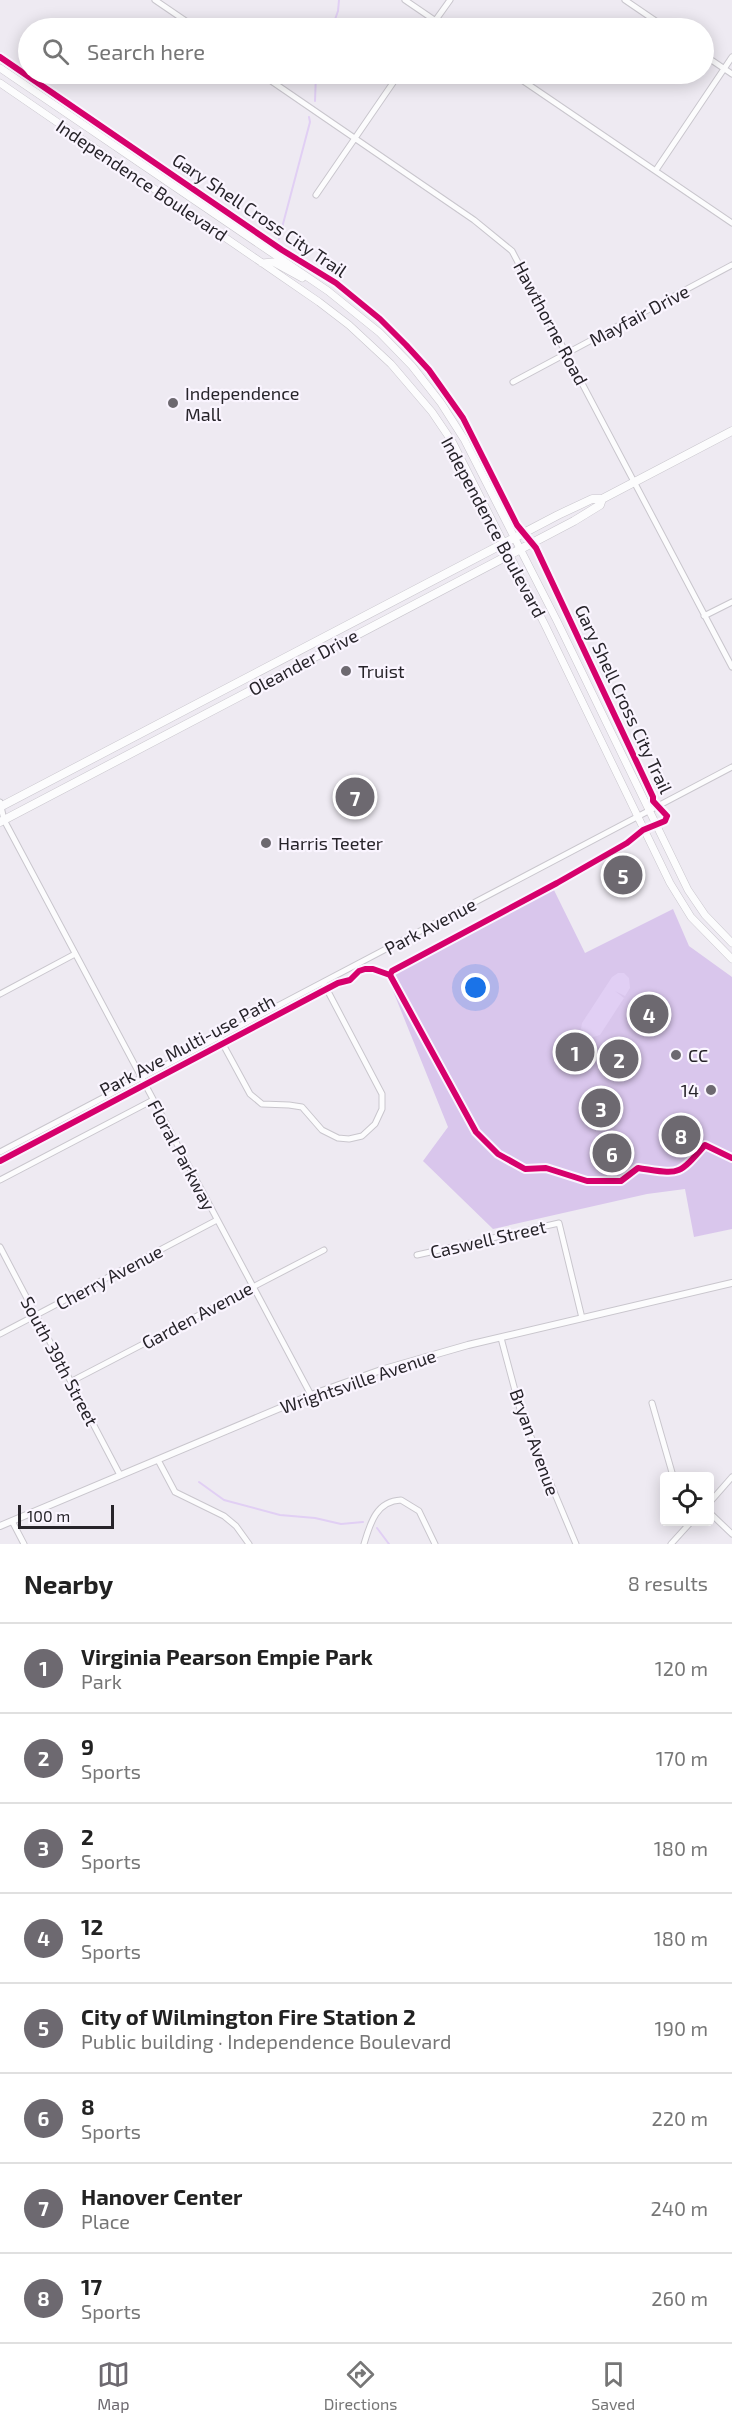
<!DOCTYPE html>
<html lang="en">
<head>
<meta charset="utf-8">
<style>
  :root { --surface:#fff; --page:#f6f6f6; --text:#222; --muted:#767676; --line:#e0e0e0; --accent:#6d6970 }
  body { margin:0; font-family:"Exo 2",sans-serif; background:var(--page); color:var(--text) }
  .controls { position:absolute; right:18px; bottom:18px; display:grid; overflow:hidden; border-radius:6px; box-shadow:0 3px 15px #0003 }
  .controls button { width:54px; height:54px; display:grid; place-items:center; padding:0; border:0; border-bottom:2px solid var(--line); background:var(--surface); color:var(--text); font:30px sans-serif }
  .scale { position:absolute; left:18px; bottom:15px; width:96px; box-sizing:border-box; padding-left:6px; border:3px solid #27242a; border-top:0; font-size:16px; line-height:21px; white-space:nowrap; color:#27242a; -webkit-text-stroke:4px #faf5ff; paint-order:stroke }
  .you { position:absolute; left:476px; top:988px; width:21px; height:21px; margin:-15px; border:4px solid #fff; border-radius:50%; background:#1a73e8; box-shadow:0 0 0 9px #1a73e833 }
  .badge { display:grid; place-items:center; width:39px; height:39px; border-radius:50%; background:var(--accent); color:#fff; font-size:20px; font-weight:700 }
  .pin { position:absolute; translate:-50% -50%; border:3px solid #fff; box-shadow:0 2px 6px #0006 }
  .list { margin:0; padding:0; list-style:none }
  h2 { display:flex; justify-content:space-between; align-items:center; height:78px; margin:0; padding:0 24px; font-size:26px }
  h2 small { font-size:20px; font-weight:400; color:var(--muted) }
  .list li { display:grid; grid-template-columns:39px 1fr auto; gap:18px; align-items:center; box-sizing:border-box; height:90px; padding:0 24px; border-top:2px solid var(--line) }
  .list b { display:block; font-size:22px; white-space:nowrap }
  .list p { margin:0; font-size:20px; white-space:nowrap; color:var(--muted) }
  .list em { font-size:20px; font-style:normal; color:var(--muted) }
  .icon { flex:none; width:33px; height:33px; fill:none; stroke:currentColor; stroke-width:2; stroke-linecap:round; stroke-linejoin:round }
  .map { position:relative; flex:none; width:732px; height:1544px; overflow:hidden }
  .search { position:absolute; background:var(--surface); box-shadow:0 3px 15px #0003; left:18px; right:18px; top:18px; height:66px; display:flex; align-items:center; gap:15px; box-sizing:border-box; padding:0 21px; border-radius:33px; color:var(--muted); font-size:22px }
  .sheet { height:798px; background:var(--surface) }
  nav { display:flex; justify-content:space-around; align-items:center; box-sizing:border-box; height:84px; border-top:2px solid var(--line); background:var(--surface); font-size:16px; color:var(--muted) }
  nav a { display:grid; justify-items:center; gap:3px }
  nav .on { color:var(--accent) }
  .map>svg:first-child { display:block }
</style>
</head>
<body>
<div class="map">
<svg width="732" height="1544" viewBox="0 0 732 1544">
  <rect width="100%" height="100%" fill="#eeeaf2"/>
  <path fill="#d9c6ec" d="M551 884 585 953 673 909 689 946 732 977V1229L694 1237 685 1189 647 1194 493 1229 423 1161 448 1127 387 976 389 971Z"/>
  <path fill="#e1cff4" d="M618 973H624L629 978 630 988 625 996 615 991 624 998 600 1035 590 1038 581 1029 582 1023 612 977Z"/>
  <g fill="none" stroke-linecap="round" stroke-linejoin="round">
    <path stroke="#e1cff4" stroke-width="2" d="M332 28 338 11 339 0
      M315 101 316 74
      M279 239 310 122 309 117
      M199 1482 224 1500 280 1515 315 1518 341 1524 363 1522
      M377 1528 389 1544"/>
    <g stroke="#c9c6cd" stroke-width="7">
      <path id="minor" d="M155 0 196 28
        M405 0 446 28
        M625 0 666 28
        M430 28 450 0
        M704 55 732 74
        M261 74 474 220 512 251 732 667
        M513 74 732 223
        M656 170 732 57
        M316 195 399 74
        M513 382 732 265
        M704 616 732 602
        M0 802 4 820 311 1395
        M0 994 75 954
        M219 1037 250 1094 262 1104 289 1105 302 1107 322 1130 338 1138 349 1139 362 1136 375 1124 382 1109V1094L323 982
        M0 1152 732 767
        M0 1180 153 1100
        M0 1247 120 1475
        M417 1255 559 1223 582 1318
        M0 1334 217 1220
        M501 1338 521 1413 576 1544
        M72 1381 324 1250
        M652 1403 673 1476
        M158 1460 175 1492 224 1516 236 1526 249 1544
        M710 1502 732 1477
        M710 1513 732 1534
        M12 1521 24 1544
        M364 1544C370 1524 376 1501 401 1500L419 1511 435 1544
        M671 1544 691 1522"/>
    </g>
    <g stroke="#c9c6cd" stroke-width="8">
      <path id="tertiary" d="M0 1526 311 1395 381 1370 468 1345 732 1283"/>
    </g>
    <g stroke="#c9c6cd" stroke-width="8">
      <path id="secondary" d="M0 68 328 291 380 333 412 366 441 403 464 439 557 621 688 890 705 915 732 943
        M0 83 319 302 349 325 391 364 432 412 453 443 545 625 670 883 691 917 732 959
        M262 263 273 262 302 278"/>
    </g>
    <g stroke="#c9c6cd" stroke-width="9">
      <path id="primary" d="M0 807 558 515 592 499H602L732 431
        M0 822 574 521 600 505 602 499"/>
    </g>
    <use href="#minor" stroke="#fcfcfd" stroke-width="5"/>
    <use href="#tertiary" stroke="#fcfcfd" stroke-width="6"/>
    <use href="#secondary" stroke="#fcfcfd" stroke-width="7"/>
    <use href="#primary" stroke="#fcfcfd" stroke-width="8"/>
    <g stroke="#faf5ff" stroke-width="10">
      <path id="cycleway" d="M0 57 282 250 336 283 380 319 406 345 429 370 463 418 517 525 536 548 653 797V801L667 816
        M390 975 476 1132 498 1154 525 1169 546 1168 587 1181H621L638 1168C680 1174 677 1177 705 1145L732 1158
        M390 975 392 971 557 883 627 843 643 830 665 821 667 816
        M0 1161 317 994 338 983 350 980 359 971 365 969H373L390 975"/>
    </g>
    <use href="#cycleway" stroke="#d6006c" stroke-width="6"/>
  </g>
  <g fill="#6d6970" stroke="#faf5ff" stroke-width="2">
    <circle cx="173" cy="403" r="6"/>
    <circle cx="346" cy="671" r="6"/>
    <circle cx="266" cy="843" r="6"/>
    <circle cx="676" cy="1055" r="6"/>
    <circle cx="711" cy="1090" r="6"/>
  </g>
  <g text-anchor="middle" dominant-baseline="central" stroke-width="4.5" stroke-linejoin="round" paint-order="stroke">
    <g font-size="18" fill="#27242a" stroke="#faf5ff">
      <text transform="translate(142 180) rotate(34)">Independence Boulevard</text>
      <text transform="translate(260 215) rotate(34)">Gary Shell Cross City Trail</text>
      <text transform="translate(639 315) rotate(-28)">Mayfair Drive</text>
      <text transform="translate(551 323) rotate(62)">Hawthorne Road</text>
      <text transform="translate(494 527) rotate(62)">Independence Boulevard</text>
      <text transform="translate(303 662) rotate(-28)">Oleander Drive</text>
      <text transform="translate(624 699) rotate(65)">Gary Shell Cross City Trail</text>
      <text transform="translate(430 926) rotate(-28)">Park Avenue</text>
      <text transform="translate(187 1045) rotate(-28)">Park Ave Multi-use Path</text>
      <text transform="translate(182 1155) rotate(62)">Floral Parkway</text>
      <text transform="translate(488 1239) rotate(-13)">Caswell Street</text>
      <text transform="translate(109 1277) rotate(-28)">Cherry Avenue</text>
      <text transform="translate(197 1315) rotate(-28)">Garden Avenue</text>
      <text transform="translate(60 1361) rotate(62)">South 39th Street</text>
      <text transform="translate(358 1381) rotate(-19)">Wrightsville Avenue</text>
      <text transform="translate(535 1442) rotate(70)">Bryan Avenue</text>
    </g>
    <g font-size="18" fill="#27242a" stroke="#faf5ff" text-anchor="start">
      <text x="185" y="393">Independence<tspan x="185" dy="21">Mall</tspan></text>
      <text x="358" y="671">Truist</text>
      <text x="278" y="843">Harris Teeter</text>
      <text x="688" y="1055">CC</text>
      <text x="699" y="1090" text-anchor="end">14</text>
    </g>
  </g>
</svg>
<div class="controls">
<button><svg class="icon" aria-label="locate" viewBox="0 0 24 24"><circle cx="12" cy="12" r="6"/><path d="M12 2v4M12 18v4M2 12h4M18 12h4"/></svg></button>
</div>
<div class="scale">100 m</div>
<div class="you"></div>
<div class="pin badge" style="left:575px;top:1052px">1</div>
<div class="pin badge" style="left:619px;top:1059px">2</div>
<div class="pin badge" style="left:601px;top:1108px">3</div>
<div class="pin badge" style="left:649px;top:1014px">4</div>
<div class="pin badge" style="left:623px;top:875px">5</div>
<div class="pin badge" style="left:612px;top:1153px">6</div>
<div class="pin badge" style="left:355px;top:797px">7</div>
<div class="pin badge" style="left:681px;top:1135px">8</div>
<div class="search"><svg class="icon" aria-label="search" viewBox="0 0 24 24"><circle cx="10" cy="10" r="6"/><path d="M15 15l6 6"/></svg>Search here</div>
</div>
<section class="sheet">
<h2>Nearby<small>8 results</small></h2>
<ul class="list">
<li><span class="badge">1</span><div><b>Virginia Pearson Empie Park</b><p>Park</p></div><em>120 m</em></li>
<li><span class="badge">2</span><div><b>9</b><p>Sports</p></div><em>170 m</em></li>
<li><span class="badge">3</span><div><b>2</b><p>Sports</p></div><em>180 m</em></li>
<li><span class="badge">4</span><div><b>12</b><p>Sports</p></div><em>180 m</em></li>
<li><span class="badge">5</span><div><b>City of Wilmington Fire Station 2</b><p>Public building · Independence Boulevard</p></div><em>190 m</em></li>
<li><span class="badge">6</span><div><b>8</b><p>Sports</p></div><em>220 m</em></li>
<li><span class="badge">7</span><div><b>Hanover Center</b><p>Place</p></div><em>240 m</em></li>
<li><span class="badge">8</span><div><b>17</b><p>Sports</p></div><em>260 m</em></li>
</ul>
</section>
<nav>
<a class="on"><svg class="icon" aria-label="map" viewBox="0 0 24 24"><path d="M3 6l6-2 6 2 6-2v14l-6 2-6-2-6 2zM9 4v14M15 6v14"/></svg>Map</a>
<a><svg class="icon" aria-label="directions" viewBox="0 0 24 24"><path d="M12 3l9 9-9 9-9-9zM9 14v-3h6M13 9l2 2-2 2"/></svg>Directions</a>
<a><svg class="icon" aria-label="saved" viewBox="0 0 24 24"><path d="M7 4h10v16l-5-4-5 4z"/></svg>Saved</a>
</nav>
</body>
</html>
